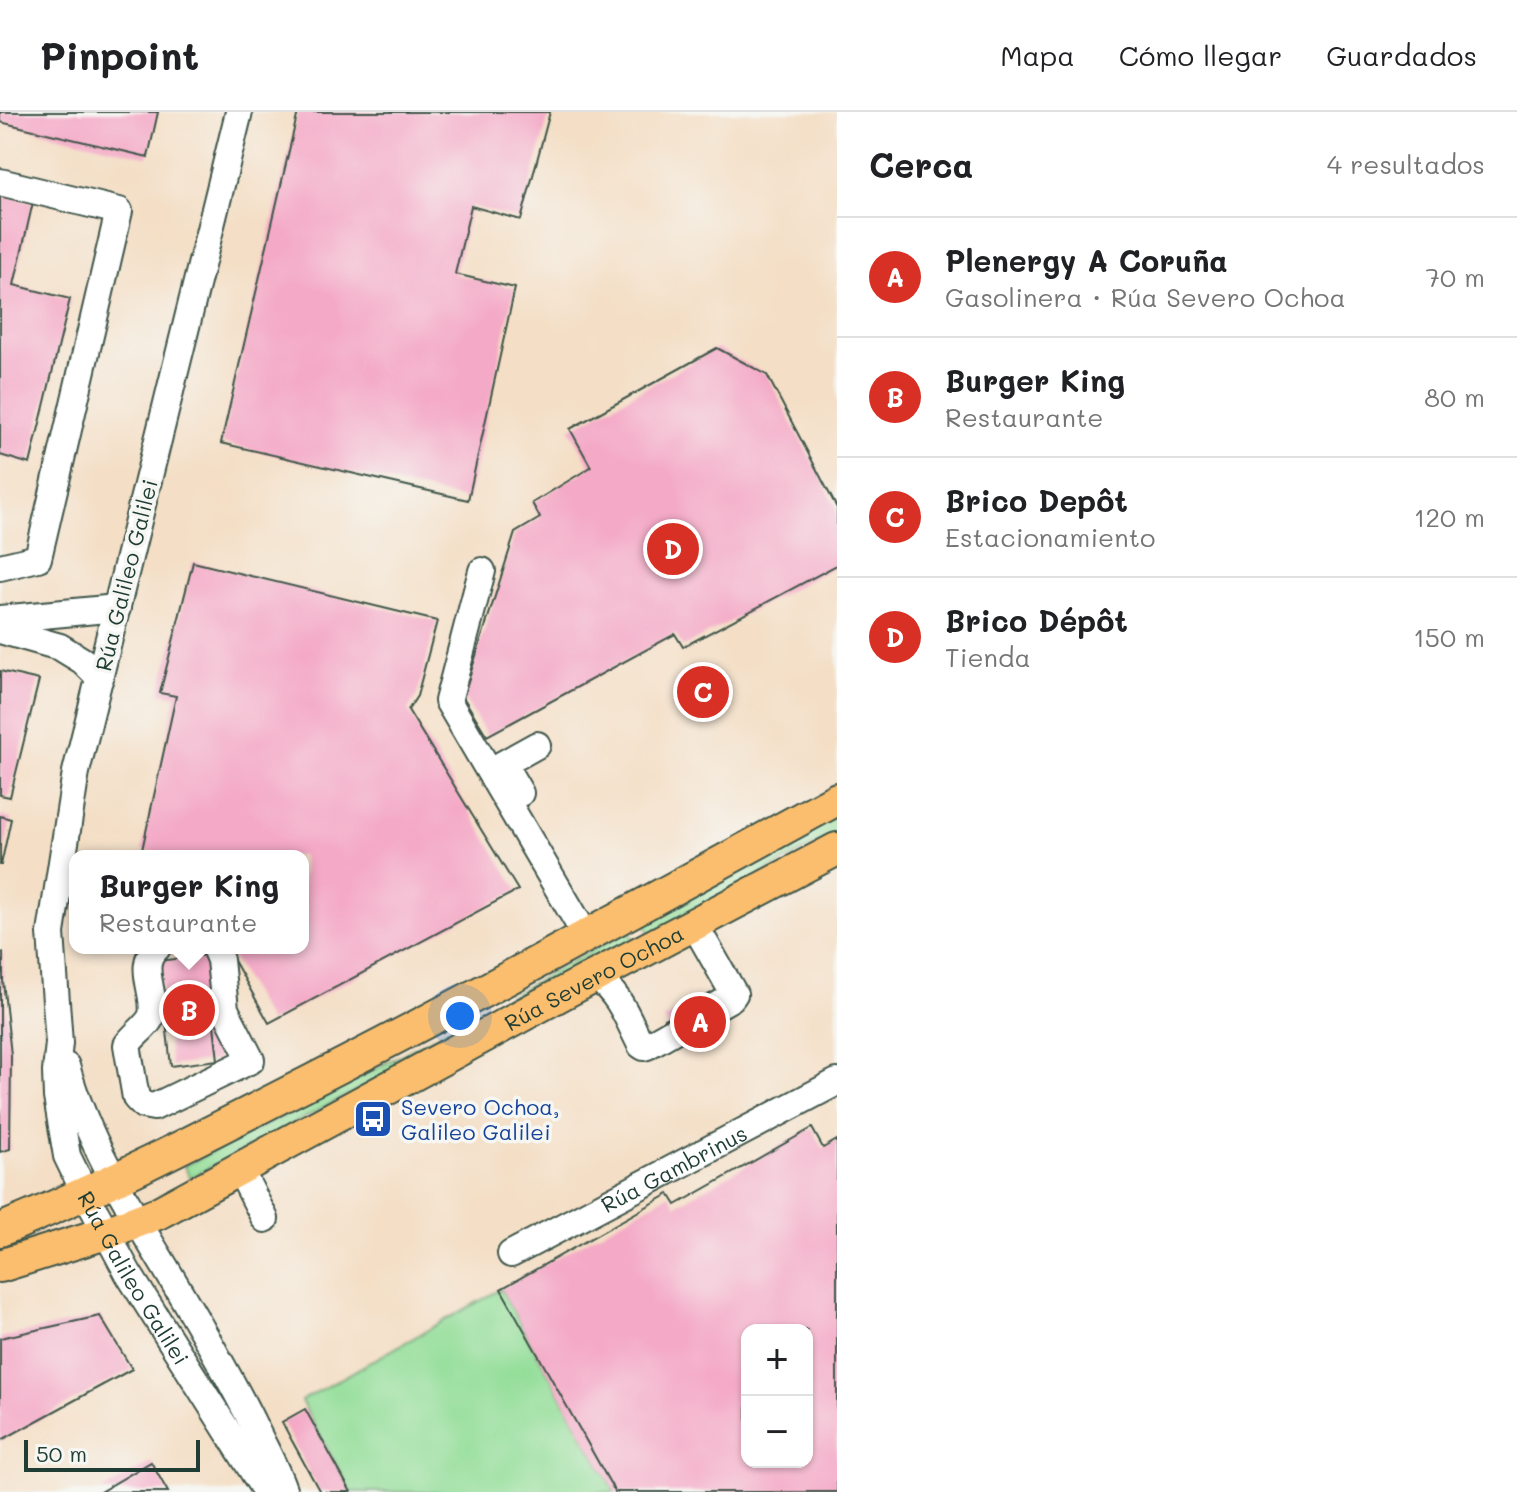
<!DOCTYPE html>
<html lang="es">
<head>
<meta charset="utf-8">
<style>
  :root { --surface:#fff; --page:#f2f2f2; --text:#202124; --muted:#757577; --line:#e0e0e0; --accent:#d93025 }
  body { margin:0; font-family:Mali,sans-serif; background:var(--page); color:var(--text) }
  .controls { position:absolute; right:24px; bottom:24px; display:grid; overflow:hidden; border-radius:16px; box-shadow:0 2px 6px #0004 }
  .controls button { width:72px; height:72px; display:grid; place-items:center; padding:0; border:0; border-bottom:2px solid var(--line); background:var(--surface); color:var(--text); font:40px sans-serif }
  .scale { position:absolute; left:24px; bottom:20px; width:176px; box-sizing:border-box; padding-left:8px; border:4px solid #1f3d34; border-top:0; font-size:22px; line-height:28px; white-space:nowrap; color:#1f3d34; -webkit-text-stroke:6px #f6f6f2; paint-order:stroke }
  .you { position:absolute; left:460px; top:904px; width:28px; height:28px; margin:-20px; border:6px solid #fff; border-radius:50%; background:#1a73e8; box-shadow:0 0 0 12px #1a73e833 }
  .badge { display:grid; place-items:center; width:52px; height:52px; border-radius:50%; background:var(--accent); color:#fff; font-size:26px; font-weight:700 }
  .pin { position:absolute; translate:-50% -50%; border:4px solid #fff; box-shadow:0 2px 8px #0006 }
  .popup { position:absolute; left:69px; top:738px; width:240px; height:104px; box-sizing:border-box; display:grid; place-content:center; border-radius:16px; background:var(--surface); filter:drop-shadow(0 2px 6px #0005); font-size:26px; white-space:nowrap; color:var(--muted) }
  .popup b { font-size:30px; color:var(--text) }
  .popup::after { content:''; position:absolute; left:50%; top:100%; margin-left:-16px; border:16px solid transparent; border-top-color:var(--surface) }
  .list { margin:0; padding:0; list-style:none }
  h2 { display:flex; justify-content:space-between; align-items:center; height:104px; margin:0; padding:0 32px; font-size:34px }
  h2 small { font-size:26px; font-weight:400; color:var(--muted) }
  .list li { display:grid; grid-template-columns:52px 1fr auto; gap:24px; align-items:center; box-sizing:border-box; height:120px; padding:0 32px; border-top:2px solid var(--line) }
  .list b { display:block; font-size:30px; white-space:nowrap }
  .list p { margin:0; font-size:26px; white-space:nowrap; color:var(--muted) }
  .list em { font-size:26px; font-style:normal; color:var(--muted) }
  .map { position:relative; flex:none; width:837px; height:1380px; overflow:hidden }
  header { display:flex; align-items:center; gap:48px; box-sizing:border-box; height:112px; padding:0 40px; background:var(--surface); border-bottom:2px solid var(--line) }
  header strong { font-size:38px }
  nav { display:flex; gap:44px; margin-inline-start:auto; font-size:28px }
  main { display:flex }
  aside { flex:1; background:var(--surface) }
  .map>svg:first-child { display:block }
</style>
</head>
<body>
<header>
<strong>Pinpoint</strong>
<nav><a>Mapa</a><a>Cómo llegar</a><a>Guardados</a></nav>
</header>
<main>
<div class="map">
<svg width="837" height="1380" viewBox="0 0 837 1380">
  <rect width="100%" height="100%" fill="#f6f6f2"/>
  <filter id="ink" filterUnits="userSpaceOnUse"><feTurbulence type="fractalNoise" baseFrequency=".0125" numOctaves="2"/><feDisplacementMap in="SourceGraphic" scale="16" xChannelSelector="R" yChannelSelector="G"/><feConvolveMatrix kernelMatrix="1 2 1 2 8 2 1 2 1" color-interpolation-filters="sRGB"/></filter>
  <filter id="wash" filterUnits="userSpaceOnUse"><feTurbulence type="fractalNoise" baseFrequency=".006" numOctaves="4" result="noise"/><feDisplacementMap in="SourceGraphic" scale="32" xChannelSelector="R" yChannelSelector="G"/><feGaussianBlur stdDeviation="1.8" result="paint"/><feColorMatrix in="noise" values="0 0 0 0 0 0 0 0 0 0 0 0 0 0 0 0 0 1.4 0 .05"/><feComposite in="paint" operator="in"/></filter>
  <g filter="url(#wash)">
    <rect width="100%" height="100%" fill="#f4dec5"/>
    <path fill="#94de9a" stroke="#5a8e67" stroke-width="2" d="M837 704V721L650 823 644 810Z
      M629 818 636 831 190 1066 184 1054 359 966Z
      M501 1177 615 1380H351L301 1289Z"/>
    <g id="blocks">
      <path fill="#f4a9c6" fill-rule="evenodd" d="M0 0H158L148 45 0 10Z
        M298 0H550L521 108 471 94 455 162 515 176 468 388 221 331Z
        M0 82 33 90 14 173 70 187 30 352 0 343Z
        M717 236 767 263 837 396V453L683 535 675 522 487 624 463 585 515 421 540 406 532 391 591 355 570 317Z
        M193 450 437 509 417 584 408 598 518 778 269 911 227 836H303V744H168L142 738 176 584 160 581Z
        M0 559 39 568 10 685 0 683Z
        M0 704 11 707 1 753H0Z
        M0 840 3 841V869L11 943 10 1037 0 1040Z
        M206 843 218 948 171 954 159 849Z
        M721 876 714 906 722 920 700 932 693 919 675 928 664 907Z
        M812 1016 823 1036 837 1028V1380H615L501 1177 669 1082 676 1093ZM747 1218H807V1350H747Z
        M100 1204 132 1257 0 1329V1226Z
        M305 1297 351 1380H320L291 1327 282 1310Z
        M151 1350 168 1380H100Z"/>
    </g>
  </g>
  <g filter="url(#ink)">
    <use href="#blocks" fill-opacity="0" stroke="#3f554a" stroke-width="2"/>
    <g fill="none" stroke-linecap="round" stroke-linejoin="round">
      <g stroke="#3f554a" stroke-width="30">
        <g id="minor">
          <path id="s1" d="M239 0 76 660 51 821 59 931 56 960 57 985 67 1044 85 1081 128 1161 266 1380"/>
          <path d="M0 70 119 99 38 446 0 455"/>
          <path d="M482 459 448 589 586 824"/>
          <path d="M0 507 117 496"/>
          <path d="M0 518 60 535 83 549 100 566"/>
          <path d="M520 681 503 652 537 633"/>
          <path d="M157 836C136 853 157 882 152 903 149 913 133 923 127 933L136 986 143 993 154 995 251 948 225 897 220 848 215 836"/>
          <path d="M596 865C621 884 627 906 641 933L644 935 647 934 731 886 734 882 701 824 697 811"/>
          <path d="M66 954C87 1028 128 1094 168 1160 197 1209 226 1258 251 1308 262 1332 276 1355 284 1380"/>
          <path d="M240 1058 265 1107"/>
          <path id="s2" d="M511 1142 837 970"/>
        </g>
      </g>
      <g stroke="#3f554a" stroke-width="36">
        <g id="major">
          <path d="M0 1118C96 1079 188 1032 280 985 468 890 652 788 837 687"/>
          <path id="s3" d="M0 1154 106 1121 158 1101 565 880 837 737"/>
        </g>
      </g>
      <use href="#minor" stroke="#fff" stroke-width="26"/>
      <use href="#major" stroke="#fbbe6e" stroke-width="32"/>
    </g>
  </g>
  <defs>
    <g id="bus-square" transform="scale(2)"><rect x="-9" y="-9" width="18" height="18" rx="4" fill="#1a4fb4" stroke="#f6f6f2"/><path d="M-5-6H5V4H4V6H2V4H-2V6H-4V4H-5ZM-3.5-4V0h7V-4ZM-3.5 1.2v1.5H-2V1.2ZM2 1.2v1.5H3.5V1.2Z" fill="#fff"/></g>
  </defs>
  <g fill-rule="evenodd">
    <use href="#bus-square" x="373" y="1007"/>
  </g>
  <g text-anchor="middle" dominant-baseline="central" stroke-width="7" stroke-linejoin="round" paint-order="stroke">
    <g font-size="22" fill="#1f3d34" stroke="#f6f6f2">
      <text transform="translate(126 463) rotate(-76)">Rúa Galileo Galilei</text>
      <text stroke="none"><textPath href="#s3" startOffset="662">Rúa Severo Ochoa</textPath></text>
      <text stroke="none"><textPath href="#s2" startOffset="184">Rúa Gambrinus</textPath></text>
      <text stroke="none"><textPath href="#s1" startOffset="1206">Rúa Galileo Galilei</textPath></text>
    </g>
    <g font-size="22" fill="#164399" stroke="#f6f6f2" text-anchor="start">
      <text x="401" y="994">Severo Ochoa,<tspan x="401" dy="25">Galileo Galilei</tspan></text>
    </g>
  </g>
</svg>
<div class="controls">
<button>+</button>
<button>−</button>
</div>
<div class="scale">50 m</div>
<div class="you"></div>
<div class="pin badge" style="left:700px;top:910px">A</div>
<div class="pin badge" style="left:189px;top:898px">B</div>
<div class="popup"><b>Burger King</b>Restaurante</div>
<div class="pin badge" style="left:703px;top:580px">C</div>
<div class="pin badge" style="left:673px;top:437px">D</div>
</div>
<aside>
<h2>Cerca<small>4 resultados</small></h2>
<ul class="list">
<li><span class="badge">A</span><div><b>Plenergy A Coruña</b><p>Gasolinera · Rúa Severo Ochoa</p></div><em>70 m</em></li>
<li><span class="badge">B</span><div><b>Burger King</b><p>Restaurante</p></div><em>80 m</em></li>
<li><span class="badge">C</span><div><b>Brico Depôt</b><p>Estacionamiento</p></div><em>120 m</em></li>
<li><span class="badge">D</span><div><b>Brico Dépôt</b><p>Tienda</p></div><em>150 m</em></li>
</ul>
</aside>
</main>
</body>
</html>
